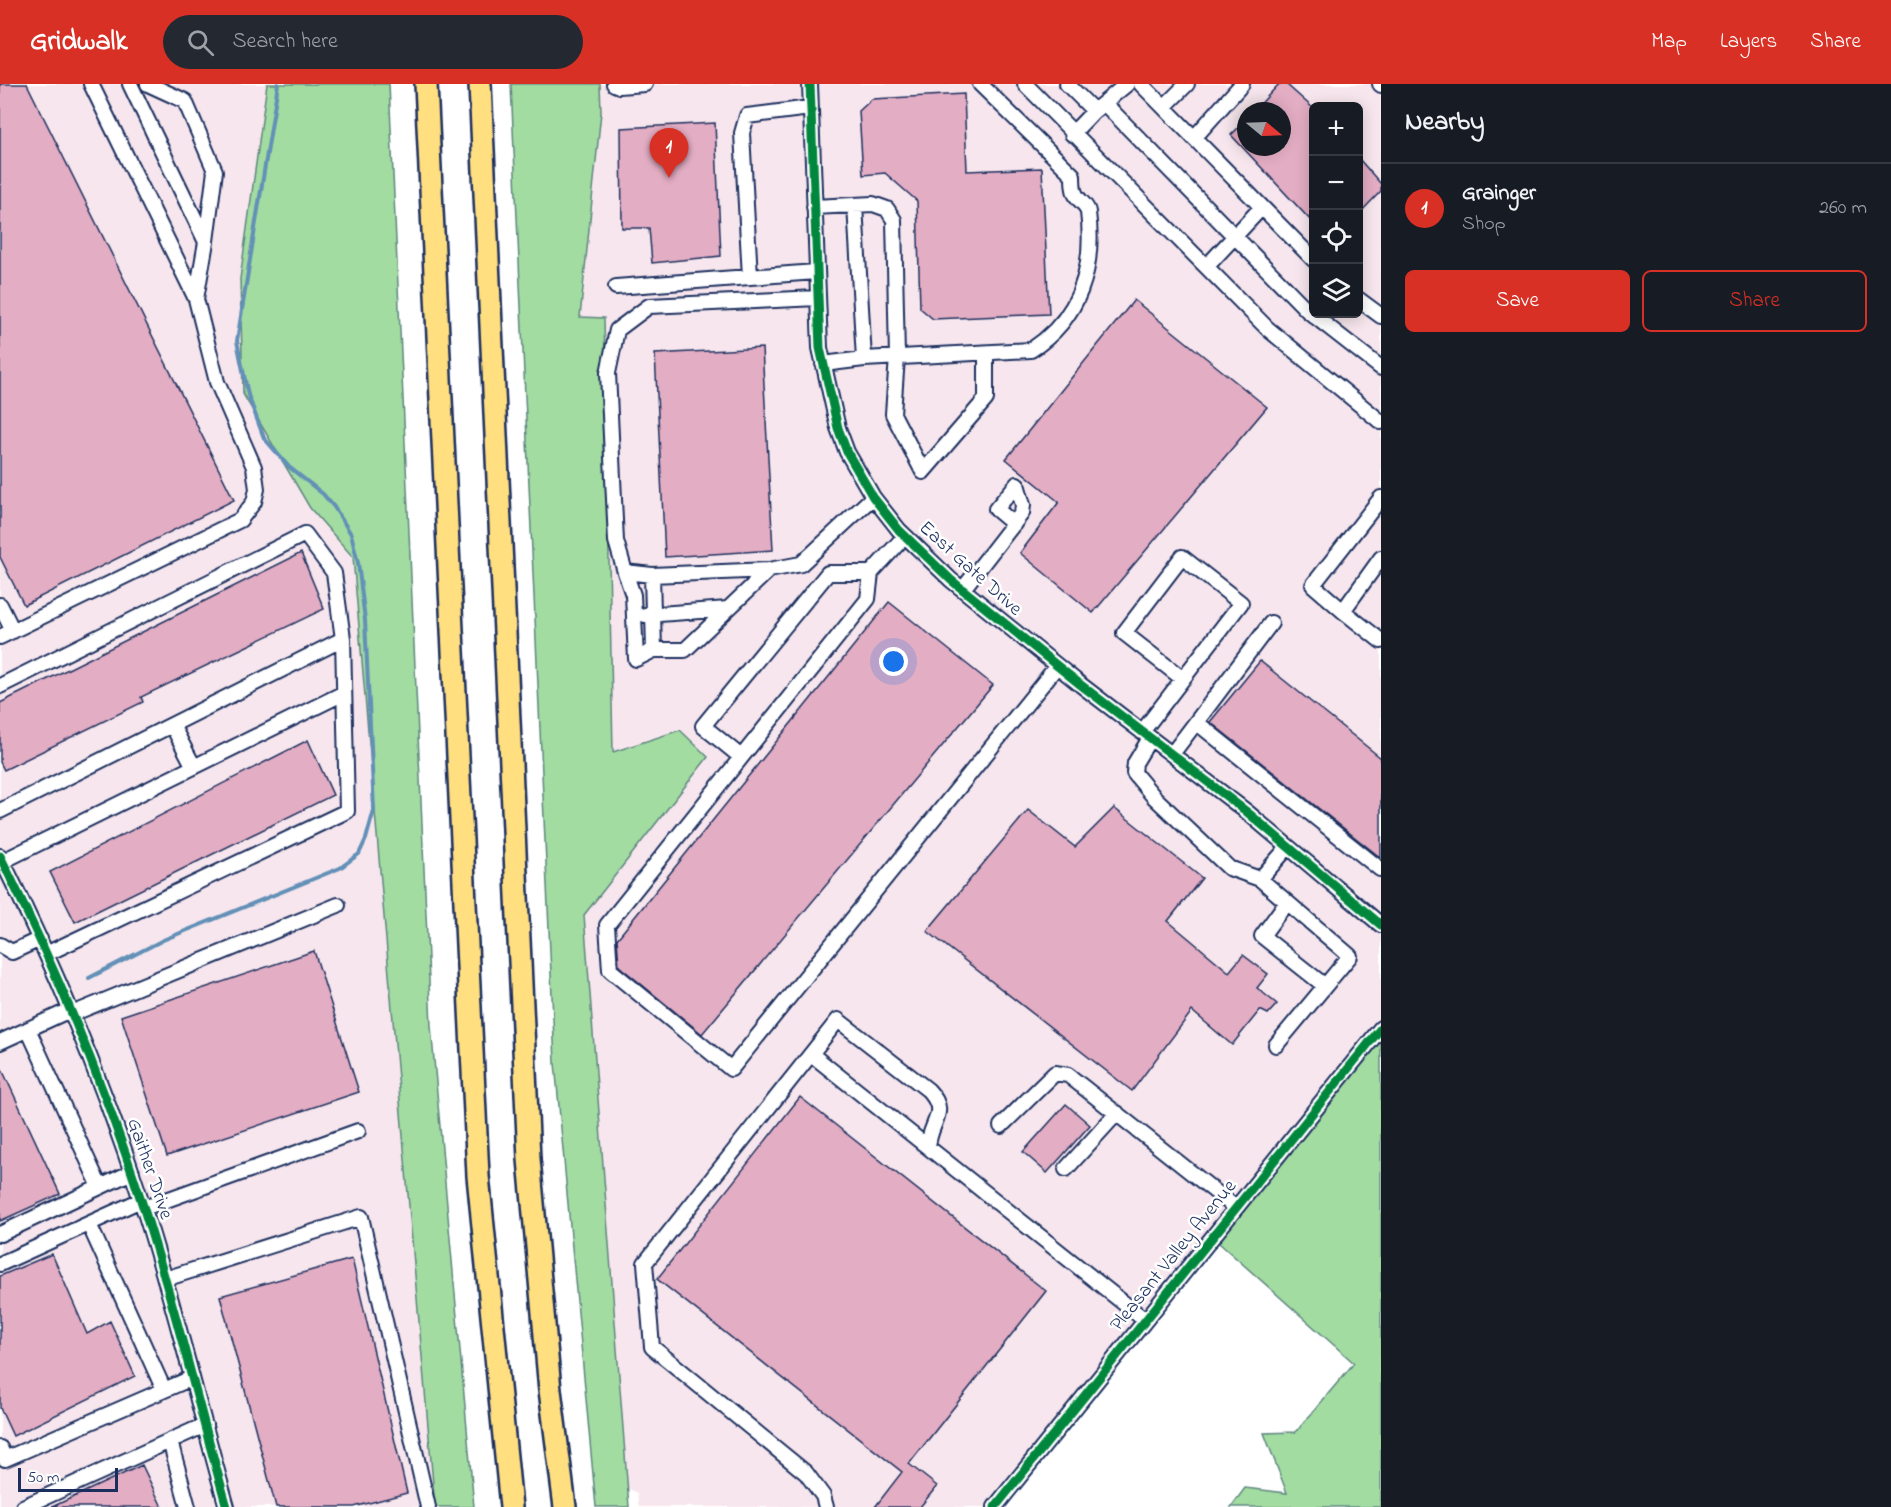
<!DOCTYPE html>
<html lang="en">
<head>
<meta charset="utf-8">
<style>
  :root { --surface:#171b24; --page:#242831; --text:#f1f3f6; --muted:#9ea1a6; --line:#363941; --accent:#d93025 }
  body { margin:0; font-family:"Indie Flower",sans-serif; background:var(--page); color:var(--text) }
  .controls { position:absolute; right:18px; top:18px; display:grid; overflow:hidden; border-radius:9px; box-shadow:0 3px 15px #0003 }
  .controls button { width:54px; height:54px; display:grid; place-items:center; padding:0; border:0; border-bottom:2px solid var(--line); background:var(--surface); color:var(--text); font:30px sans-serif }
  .compass { position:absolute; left:1237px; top:18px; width:54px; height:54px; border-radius:50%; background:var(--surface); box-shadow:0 3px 15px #0003; rotate:109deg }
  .scale { position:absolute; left:18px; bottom:15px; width:100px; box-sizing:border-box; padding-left:6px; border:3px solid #1b2f5e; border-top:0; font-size:16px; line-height:21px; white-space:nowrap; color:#1b2f5e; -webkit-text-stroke:4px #fff; paint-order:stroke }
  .you { position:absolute; left:894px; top:578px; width:21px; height:21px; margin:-15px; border:4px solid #fff; border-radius:50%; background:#1a73e8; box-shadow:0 0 0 9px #1a73e833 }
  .badge { display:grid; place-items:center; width:39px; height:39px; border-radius:50%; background:var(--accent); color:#fff; font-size:20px; font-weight:700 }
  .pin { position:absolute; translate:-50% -50px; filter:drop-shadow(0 2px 3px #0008) }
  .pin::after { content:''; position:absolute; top:32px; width:21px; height:18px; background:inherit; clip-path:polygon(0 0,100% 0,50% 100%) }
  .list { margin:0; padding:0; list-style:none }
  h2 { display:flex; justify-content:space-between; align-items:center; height:78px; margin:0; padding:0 24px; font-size:26px }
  h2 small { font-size:20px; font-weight:400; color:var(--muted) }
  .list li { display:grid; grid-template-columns:39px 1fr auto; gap:18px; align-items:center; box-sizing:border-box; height:90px; padding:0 24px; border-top:2px solid var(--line) }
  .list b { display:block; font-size:22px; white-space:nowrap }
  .list p { margin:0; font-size:20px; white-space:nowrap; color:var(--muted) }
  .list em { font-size:20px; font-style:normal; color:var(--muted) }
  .actions { display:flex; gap:12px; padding:18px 24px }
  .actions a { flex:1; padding:14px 0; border:2px solid var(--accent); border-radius:9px; text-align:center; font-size:21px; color:var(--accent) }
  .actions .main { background:var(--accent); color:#fff }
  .icon { flex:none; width:33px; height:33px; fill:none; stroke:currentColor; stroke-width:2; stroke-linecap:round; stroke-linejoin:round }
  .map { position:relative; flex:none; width:1381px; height:1423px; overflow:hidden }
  header { display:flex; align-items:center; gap:36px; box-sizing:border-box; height:84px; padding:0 30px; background:var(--accent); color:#fff }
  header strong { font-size:28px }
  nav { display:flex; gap:33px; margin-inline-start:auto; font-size:21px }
  .search { width:420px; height:54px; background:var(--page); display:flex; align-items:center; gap:15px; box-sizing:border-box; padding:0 21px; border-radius:33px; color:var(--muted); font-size:22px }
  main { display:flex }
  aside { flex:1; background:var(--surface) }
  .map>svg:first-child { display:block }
</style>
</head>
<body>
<header>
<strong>Gridwalk</strong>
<div class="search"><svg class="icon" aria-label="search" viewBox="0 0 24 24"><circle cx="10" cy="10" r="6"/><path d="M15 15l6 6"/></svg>Search here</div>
<nav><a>Map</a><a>Layers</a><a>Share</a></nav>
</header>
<main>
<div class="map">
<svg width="1381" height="1423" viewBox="0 0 1381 1423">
  <rect width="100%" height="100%" fill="#fff"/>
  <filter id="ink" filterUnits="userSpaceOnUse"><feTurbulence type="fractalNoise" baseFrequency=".0167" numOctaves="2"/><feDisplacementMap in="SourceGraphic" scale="12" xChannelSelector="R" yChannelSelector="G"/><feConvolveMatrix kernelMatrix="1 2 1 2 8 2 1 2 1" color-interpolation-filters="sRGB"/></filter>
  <g filter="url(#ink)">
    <path fill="#f7e6ed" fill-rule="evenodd" d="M0 0H371L458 1423H0Z
      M545 0H1381V945L997 1423H639L637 1409 626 1403 617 1282 612 1247 572 699ZM1314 22H1358V230H1314ZM1246 27H1282V63H1246Z"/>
    <path fill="#a2dca1" stroke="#5e8680" stroke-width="1.5" d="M267 0H389L431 942 474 1423H435L353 473 310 424 243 310 240 195Z
      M511 0H600L601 28 580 233 604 234 613 668 680 646 708 673 584 831 629 1423H596L555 979Z
      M1381 939V1423H1231L1245 1404 1287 1409 1264 1349 1296 1348 1354 1279 1210 1151Z"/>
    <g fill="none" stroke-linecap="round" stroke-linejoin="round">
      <path stroke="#6290b7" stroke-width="4" d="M89 894 163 856 340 784 359 770 366 755 374 726 365 536 358 479 351 450 334 423 323 410 289 383 264 354 248 311 237 257 278 0"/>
    </g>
    <path fill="#e3adc3" stroke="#1b2f5e" stroke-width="1.5" d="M0 0H27L234 416 24 521 0 473Z
      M1279 0H1286L1314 25V140L1231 51 1246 36V63H1282V27H1254Z
      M964 10 967 87 1042 84 1049 230 933 235 920 224 917 117 885 89 863 91 859 27 872 15Z
      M715 39 721 172 652 179 649 144H622L621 44Z
      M1359 75 1381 100V107L1359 130Z
      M1134 216 1267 323 1093 529 1020 469 1059 418 1006 375Z
      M762 264 773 466 665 473 655 270Z
      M301 469 324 525 141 613 143 618 4 686 0 678V619Z
      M889 518 993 601 702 950 619 882 617 855Z
      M1260 577 1381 674V774L1210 638Z
      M308 656 333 711 75 838 50 788Z
      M1114 724 1202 794 1168 837 1229 888 1243 871 1268 890 1257 904 1277 920 1268 930 1260 926 1232 961 1192 927 1132 1007 927 847 1028 726 1075 763Z
      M314 867 359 1008 167 1072 121 932Z
      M0 981 60 1110 0 1137Z
      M800 1013 1046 1207 909 1380 937 1402 920 1423H875L902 1388 657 1195Z
      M1066 1020 1090 1041 1047 1089 1023 1068Z
      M52 1170 87 1250 110 1237 135 1292 13 1352 0 1324V1192Z
      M352 1175 407 1409 354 1423H276L220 1212Z
      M142 1381 162 1423H52Z"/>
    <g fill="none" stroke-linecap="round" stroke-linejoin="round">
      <g stroke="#1b2f5e" stroke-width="18">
        <path id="minor" d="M130 0 206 158 196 215
          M148 0 185 17 215 87 206 157
          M614 0 619 2 645 0
          M810 0 820 264 838 344 847 368 873 413 899 446 951 496 1081 601 1247 728 1381 841
          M1025 0 1268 245 1381 338
          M1067 0 1094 27 1127 0
          M1141 0 1314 176
          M1380 0 1381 1
          M1104 19 1308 227 1381 284
          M1164 23 1187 0
          M1072 50 1094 27
          M1194 54 1242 0
          M855 121 864 275
          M814 123 873 120 887 125 894 136 897 273 893 330 923 388 986 315V269
          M1207 182 1262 123
          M750 193 742 49 747 32 810 24
          M616 203 816 188
          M1358 215 1381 232
          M823 280 864 275 1031 266C1080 234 1095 184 1088 128 1087 120 1078 117 1075 109 1073 104 1073 96 1073 91L980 0
          M905 452 871 489 868 515 607 841 610 886 731 985 1057 582
          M1381 474 1343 527 1381 557
          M769 486 652 491 654 566H685L769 486 801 480 873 413
          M625 488 633 511 636 575 654 566
          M652 491 625 488 616 457 608 289 617 246 649 222 817 214
          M963 505 1022 429 1023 421 1017 400 996 425 1014 440
          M0 521 13 547
          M1343 527 1313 501 1381 414
          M645 531 728 525
          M0 553 240 436 254 418 257 405 254 383 217 298 196 215 91 0
          M0 602 305 450 334 489 343 555 347 727 46 870
          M1196 638 1380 785
          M172 641 194 683
          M1142 648 1241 519 1182 473 1124 549 1183 595
          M1150 654 1135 679 1134 689 1154 713 1229 784 1260 795
          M1172 670 1271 539
          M741 673 703 642 828 489H871
          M0 727 343 555
          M0 772C55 883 103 998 141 1116 174 1217 198 1321 227 1423
          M3 777 344 609
          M1286 819 1262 852 1325 902
          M0 861 12 868 40 855
          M72 930 338 821
          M28 945 100 1103
          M0 958 70 926
          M1276 961 1350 872 1260 795 1288 763
          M811 970 838 936 928 1006C950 1029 930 1036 928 1063
          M1001 1042 1055 989 1068 991 1236 1124
          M1066 1085 1117 1029
          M144 1124 358 1047
          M89 1140 164 1306
          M0 1150 132 1088
          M0 1180 141 1116
          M165 1195 361 1133 428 1423
          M170 1357 188 1423
          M0 1364 5 1375 192 1294
          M23 1423 205 1341
          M826 1423 823 1412 806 1389 652 1263 645 1179 811 970 1145 1236
          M995 1423 1381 944"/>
      </g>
      <g stroke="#1b2f5e" stroke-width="26">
        <path id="highway" d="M426 0 478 1092 511 1423
          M480 0 529 1075 550 1306 565 1423"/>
      </g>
      <use href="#minor" stroke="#fff" stroke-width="14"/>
      <use href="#highway" stroke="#ffdf80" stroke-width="21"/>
      <g stroke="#fff" stroke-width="13">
        <path id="cycleway" d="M810 0 820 264 838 344 847 368 873 413 899 446 951 496 1081 601 1247 728 1381 841
          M0 772C55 883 103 998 141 1116 174 1217 198 1321 227 1423
          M995 1423 1381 944"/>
      </g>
      <use href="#cycleway" stroke="#00873e" stroke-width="9"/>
    </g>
  </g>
  <g text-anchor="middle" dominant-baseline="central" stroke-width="5" stroke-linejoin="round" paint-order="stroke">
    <g font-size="20" fill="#1b2f5e" stroke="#fff">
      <text transform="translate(970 485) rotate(42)">East Gate Drive</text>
      <text transform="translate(149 1085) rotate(71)">Gaither Drive</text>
      <text transform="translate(1174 1172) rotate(-51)">Pleasant Valley Avenue</text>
    </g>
  </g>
</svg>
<div class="controls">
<button>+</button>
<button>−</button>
<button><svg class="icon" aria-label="locate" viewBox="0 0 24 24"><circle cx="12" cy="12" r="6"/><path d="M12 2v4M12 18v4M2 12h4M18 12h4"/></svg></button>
<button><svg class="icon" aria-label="layers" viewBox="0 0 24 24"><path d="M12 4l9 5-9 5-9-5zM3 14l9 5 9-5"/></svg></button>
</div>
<svg class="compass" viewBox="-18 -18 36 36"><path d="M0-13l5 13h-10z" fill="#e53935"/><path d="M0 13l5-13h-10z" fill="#9ea1a6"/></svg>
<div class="scale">50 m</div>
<div class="you"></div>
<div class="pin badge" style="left:669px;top:94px">1</div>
</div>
<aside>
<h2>Nearby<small></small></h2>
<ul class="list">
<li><span class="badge">1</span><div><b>Grainger</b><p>Shop</p></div><em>260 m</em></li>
</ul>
<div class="actions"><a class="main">Save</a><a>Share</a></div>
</aside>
</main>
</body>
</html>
